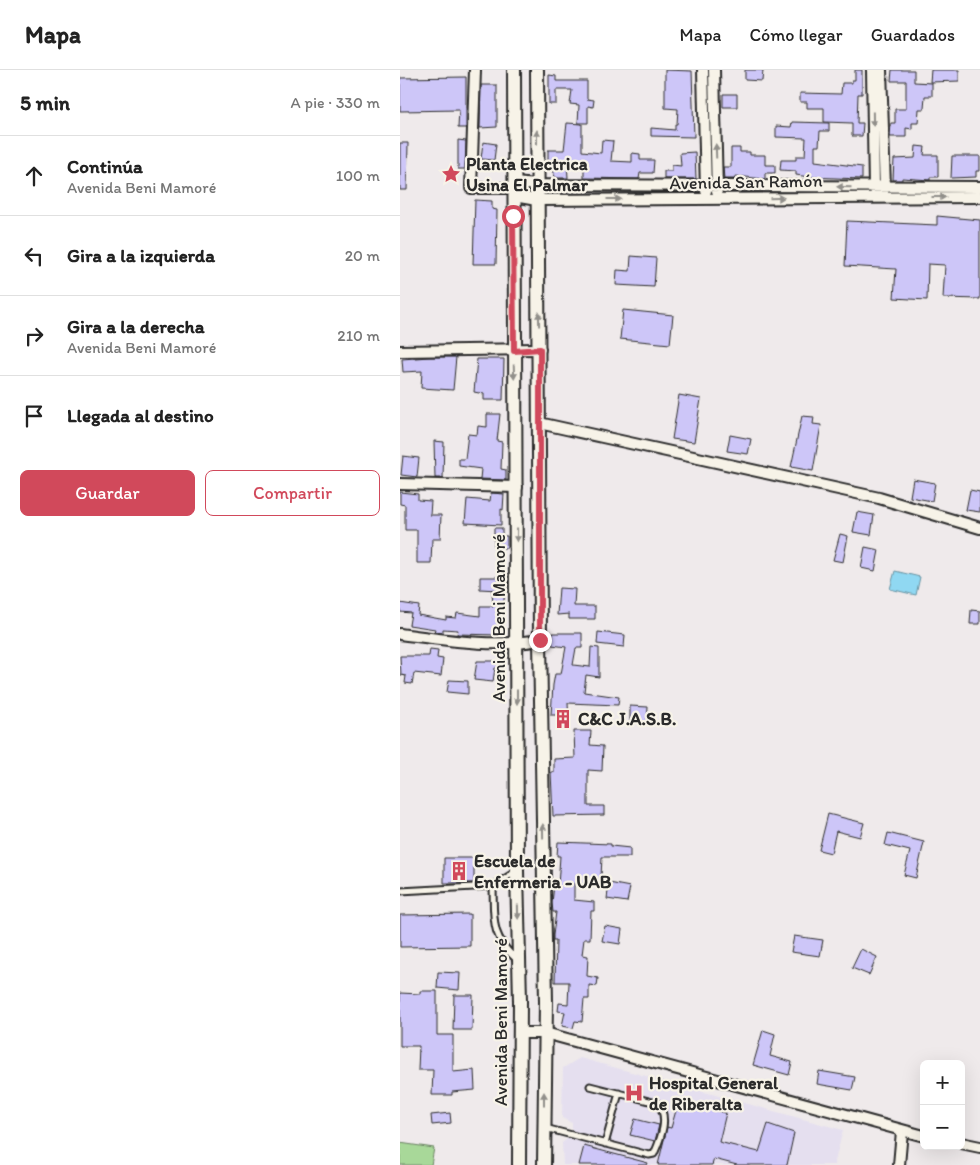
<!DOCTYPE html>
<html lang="es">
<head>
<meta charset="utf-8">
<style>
  :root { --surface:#fff; --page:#f6f6f6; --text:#222; --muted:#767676; --line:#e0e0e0; --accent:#d1495b }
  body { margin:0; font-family:Itim,sans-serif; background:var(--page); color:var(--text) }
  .controls { position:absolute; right:15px; bottom:15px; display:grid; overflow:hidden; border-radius:8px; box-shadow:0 5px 20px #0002 }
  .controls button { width:45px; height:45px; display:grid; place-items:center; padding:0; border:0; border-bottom:1px solid var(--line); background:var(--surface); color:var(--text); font:25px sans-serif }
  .stop { position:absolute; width:15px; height:15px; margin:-11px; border:4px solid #d1495b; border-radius:50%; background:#fff }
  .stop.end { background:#d1495b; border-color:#fff; box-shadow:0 1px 5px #0008 }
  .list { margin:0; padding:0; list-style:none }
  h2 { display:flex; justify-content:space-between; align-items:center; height:65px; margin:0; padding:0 20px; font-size:21px }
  h2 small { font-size:16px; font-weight:400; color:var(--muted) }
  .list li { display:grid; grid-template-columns:32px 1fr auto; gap:15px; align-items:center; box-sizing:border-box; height:80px; padding:0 20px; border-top:1px solid var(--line) }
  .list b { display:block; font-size:19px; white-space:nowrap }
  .list p { margin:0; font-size:16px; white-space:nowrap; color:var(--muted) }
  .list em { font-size:16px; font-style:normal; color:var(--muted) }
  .actions { display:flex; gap:10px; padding:15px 20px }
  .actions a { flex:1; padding:11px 0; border:1px solid var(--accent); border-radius:8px; text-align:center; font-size:18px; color:var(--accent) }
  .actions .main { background:var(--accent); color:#fff }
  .icon { flex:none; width:28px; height:28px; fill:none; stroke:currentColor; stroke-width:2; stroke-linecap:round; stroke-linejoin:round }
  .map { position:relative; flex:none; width:580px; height:1095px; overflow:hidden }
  header { display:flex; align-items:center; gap:30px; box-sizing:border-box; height:70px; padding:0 25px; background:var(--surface); border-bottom:1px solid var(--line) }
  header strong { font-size:24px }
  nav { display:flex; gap:28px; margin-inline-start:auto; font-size:18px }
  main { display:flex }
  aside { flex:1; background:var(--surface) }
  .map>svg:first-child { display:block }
</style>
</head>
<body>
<header>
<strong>Mapa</strong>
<nav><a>Mapa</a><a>Cómo llegar</a><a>Guardados</a></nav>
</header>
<main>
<aside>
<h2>5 min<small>A pie · 330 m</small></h2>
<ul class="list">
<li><svg class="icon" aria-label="ahead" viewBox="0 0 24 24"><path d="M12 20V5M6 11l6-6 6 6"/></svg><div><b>Continúa</b><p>Avenida Beni Mamoré</p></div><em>100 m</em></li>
<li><svg class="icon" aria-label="left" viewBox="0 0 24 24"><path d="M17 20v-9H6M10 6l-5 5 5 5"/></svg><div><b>Gira a la izquierda</b></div><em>20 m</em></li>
<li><svg class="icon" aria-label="right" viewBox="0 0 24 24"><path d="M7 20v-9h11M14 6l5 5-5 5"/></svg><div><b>Gira a la derecha</b><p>Avenida Beni Mamoré</p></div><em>210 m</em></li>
<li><svg class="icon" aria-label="arrive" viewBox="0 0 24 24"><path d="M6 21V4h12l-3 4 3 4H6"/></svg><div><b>Llegada al destino</b></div></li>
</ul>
<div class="actions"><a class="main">Guardar</a><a>Compartir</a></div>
</aside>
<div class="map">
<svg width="580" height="1095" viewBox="0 0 580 1095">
  <rect width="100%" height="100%" fill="#efeaeb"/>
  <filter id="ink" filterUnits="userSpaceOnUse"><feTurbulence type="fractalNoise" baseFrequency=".02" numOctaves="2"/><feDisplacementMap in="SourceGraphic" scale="10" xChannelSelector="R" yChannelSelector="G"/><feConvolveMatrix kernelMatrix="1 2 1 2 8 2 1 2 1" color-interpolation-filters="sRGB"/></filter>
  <g filter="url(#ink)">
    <path fill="#e5dfef" d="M180 988 443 1060 434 1095H163L162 1073 172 1065V1053L162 1048 163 998Z"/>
    <path fill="#a8d899" stroke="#6a8262" d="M0 1073 34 1078 31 1095H0Z"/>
    <path fill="#90d8f2" stroke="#6893a2" d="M495 501 520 507 516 525 490 519Z"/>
    <path fill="#cdc6f8" stroke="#2b2b2b" d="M265 0 292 1 294 67 251 66V58L275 60V54H277L278 39 265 38Z
      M345 0H363L362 11 345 10Z
      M455 0H462V24H458L457 53H463L462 66H452V53L424 52V38H407V32H400V23L441 24 442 13H452V10H455Z
      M492 0H514V12L532 13V26H525L524 39H519L518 53H512V59L506 58V67H490L491 53H495V39H506V11H491Z
      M531 0H559V11L530 12Z
      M149 5 156 6V11H187V29L194 30 193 37 188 36V53H178L179 35 170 34 172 20H156V34H149Z
      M66 7V58H58L59 40 0 41V8Z
      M81 15H97V57L80 58Z
      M323 24H337V37H323Z
      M392 52 429 53V61H420L419 76H415V91L462 97V109L409 107 396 105V101L380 100 381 90H396V86H405L406 68 376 67V56L391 57Z
      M167 53 182 54V81L201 83 202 70 213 71 211 91 232 92V83L240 84V90H254L253 103H240L239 109 184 108V92L167 91 168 108H157L154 105 153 91H148V80H164Z
      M58 70 66 71 65 99H58Z
      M83 72 96 74 94 90 81 89Z
      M0 73H8L7 120H0Z
      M516 76 525 77 524 85H538V107H530V110L502 108V110H493L494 89 515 88Z
      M331 78H340V82H350V85H365V95H375V103H365V109L335 106V109H324L323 97H331Z
      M295 82 296 109H264V101H272V95L281 96 280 83Z
      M552 86H580V101H576V107L551 108Z
      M75 130 92 131V139L97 140 96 194H73Z
      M537 146 580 150V229L543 228 545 195 528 194 527 230 494 228 496 199 445 196 447 151 537 155Z
      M231 186 256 188 254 217 216 215 217 200 230 201Z
      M223 240 273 245 270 274 220 269Z
      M29 287H56L53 320 21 318 22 301 3 302 2 289Z
      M77 289H104L103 330H84V324L74 322Z
      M279 325 301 329 294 372 272 369Z
      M87 344H100L97 371 102 372 101 399 106 400V410L80 409 81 399 59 396V389H65L68 364 77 365 78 356 87 357Z
      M402 346 414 347 413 354 421 355 413 401 391 397Z
      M330 365 351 369 348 384 327 381Z
      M34 371 44 372 43 408H35Z
      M3 386 19 388 17 407 1 405Z
      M513 409 535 413 532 431 510 427Z
      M570 420 580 422V442L566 440Z
      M0 422 18 424V430L31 431 30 445H41L40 469H32L31 493H17V460H5V435L0 434Z
      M91 423 104 424 103 440 101 439V455L65 453 67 429 90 431Z
      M457 442 474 445 471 465 453 462Z
      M94 458H102V466H107V478H94Z
      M440 464 448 466 443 492 433 490Z
      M465 477 479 480 475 501 461 498Z
      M80 507H99L98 520 80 519Z
      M159 518 175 519 174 536H195V549H169V544L157 545Z
      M92 520H105L102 550H98L99 565 57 564 58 560 43 559V563L34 562 35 559 9 555 11 543 0 542V533L19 536 18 545 46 550V547L56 548 57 543 80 546V536H93Z
      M571 540 580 541V554H570Z
      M198 562 225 565 224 577 197 574Z
      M153 563H182V578H176L173 595 190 597 191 577 199 578V607L186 605 184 622 219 627 218 635 168 633 169 654H158V645H151L153 615 155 604H161L166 577 152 575Z
      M30 579 38 580 37 588 43 589 41 606 14 603 12 614 5 613 6 606 1 605 0 586H29Z
      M77 591H101V598H95L93 612 74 610Z
      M49 610 68 611V624L47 622Z
      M230 636 248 637 247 653 230 652Z
      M174 661H191L190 675 203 676 202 701 188 700V736H204V745L153 746 151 702H154V689L175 688Z
      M428 744 464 753 460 767 436 761 431 783 419 780Z
      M488 763 524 772 516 808 504 805 510 781 485 775Z
      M158 772 211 774V776L230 778V787H202L201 807H205V816L174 813V830L194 832V841H191L190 869H184L182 885 188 886 187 906 198 908 197 916 189 915V929H184L182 952 175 951 173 958 162 956 165 942 158 941 159 933 168 934 169 912H155L156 870H153V865L156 842H153L152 833 154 815 158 816 160 786H157Z
      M44 788H74V813H44Z
      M209 813 230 817 227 832 207 829Z
      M70 844V876L0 877V845Z
      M205 856 222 859 220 874 202 871Z
      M394 866 423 870 420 886 391 882Z
      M461 879 477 887 469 905 452 898Z
      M38 902 60 903 59 920 37 918Z
      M20 921H37V965H53V1002L74 1000 75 1020 52 1022V1025H32L33 1000H18L19 976H0V923L20 924Z
      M54 925H73L72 960H53Z
      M363 960 375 964 370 986 392 992 389 1005 353 995Z
      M419 1001 455 1007 452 1020 417 1014Z
      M279 1030 326 1043 319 1072 359 1082 368 1054 394 1063 387 1095H337L314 1089 312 1095H258L267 1057 271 1058Z
      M50 1043 51 1053 32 1055 31 1045Z
      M235 1049 259 1055 255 1071 230 1065Z
      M184 1076 248 1093 247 1095H179Z"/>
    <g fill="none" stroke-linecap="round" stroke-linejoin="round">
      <g stroke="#2b2b2b" stroke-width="9">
        <path id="service" d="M93 816C94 849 90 866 117 890
          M0 821 93 816 115 802
          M145 1058 249 1085 254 1084C261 1068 270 1046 257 1033L190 1016
          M205 1074 219 1023"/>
      </g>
      <g stroke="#2b2b2b" stroke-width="14">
        <path id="minor" d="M75 0 71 118H114
          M303 0 306 121
          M314 0 317 121
          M472 0 474 118 479 126 485 118 481 0
          M114 113 137 115 580 117
          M114 126 137 130 580 127
          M0 281 140 279
          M139 353 479 428 580 458
          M0 414 117 417
          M0 564C47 570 93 578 140 570
          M120 963H145L524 1066
          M561 1073 580 1077
          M499 1095 502 1061"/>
      </g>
      <g stroke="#2b2b2b" stroke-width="16">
        <path id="tertiary" d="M114 0 117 801 120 931 119 1095
          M137 0 140 570 146 932 144 1095"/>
      </g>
      <use href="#service" stroke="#f7f3e8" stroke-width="5"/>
      <use href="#minor" stroke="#f7f3e8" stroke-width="10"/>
      <use href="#tertiary" stroke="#f7f3e8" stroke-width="12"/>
    </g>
    <defs><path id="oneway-solid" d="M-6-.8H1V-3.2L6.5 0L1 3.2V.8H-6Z" transform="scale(1.25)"/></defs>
    <g fill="#918f8a">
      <use href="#oneway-solid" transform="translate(473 49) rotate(89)"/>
      <use href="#oneway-solid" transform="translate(137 67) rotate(-90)"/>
      <use href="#oneway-solid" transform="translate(316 81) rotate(-92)"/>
      <use href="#oneway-solid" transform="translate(444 117) rotate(-179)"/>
      <use href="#oneway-solid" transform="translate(539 127)"/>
      <use href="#oneway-solid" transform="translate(377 128) rotate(-1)"/>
      <use href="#oneway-solid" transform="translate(214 129)"/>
      <use href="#oneway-solid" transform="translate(139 249) rotate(-91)"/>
      <use href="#oneway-solid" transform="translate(114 302) rotate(88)"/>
      <use href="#oneway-solid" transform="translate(117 465) rotate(91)"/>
      <use href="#oneway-solid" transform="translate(117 627) rotate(90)"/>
      <use href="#oneway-solid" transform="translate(143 761) rotate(-91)"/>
      <use href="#oneway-solid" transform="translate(118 842) rotate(89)"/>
      <use href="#oneway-solid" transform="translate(144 1029) rotate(-90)"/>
    </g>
  </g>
  <g fill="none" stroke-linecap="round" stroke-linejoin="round" filter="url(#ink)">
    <path stroke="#d1495b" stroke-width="6" d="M113 146 114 281 140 279V570"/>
  </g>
  <defs>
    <g id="sight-bare" transform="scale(1.5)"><path d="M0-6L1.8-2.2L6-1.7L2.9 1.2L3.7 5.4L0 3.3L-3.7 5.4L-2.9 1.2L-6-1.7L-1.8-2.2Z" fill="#d1495b" stroke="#f7f3e8" stroke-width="2.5" paint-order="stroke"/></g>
    <g id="building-bare" transform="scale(1.5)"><path d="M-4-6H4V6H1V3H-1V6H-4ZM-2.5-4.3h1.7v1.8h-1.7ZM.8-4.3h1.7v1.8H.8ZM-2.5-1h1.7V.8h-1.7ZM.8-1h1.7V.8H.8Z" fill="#d1495b" stroke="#f7f3e8" stroke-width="2.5" paint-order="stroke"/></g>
    <g id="hospital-bare" transform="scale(1.5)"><path d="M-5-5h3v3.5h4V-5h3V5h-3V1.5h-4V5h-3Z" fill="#d1495b" stroke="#f7f3e8" stroke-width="2.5" paint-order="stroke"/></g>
  </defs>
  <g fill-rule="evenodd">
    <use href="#sight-bare" x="51" y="104"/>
    <use href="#building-bare" x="163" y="649"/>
    <use href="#building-bare" x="59" y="801"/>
    <use href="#hospital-bare" x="234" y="1023"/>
  </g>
  <g text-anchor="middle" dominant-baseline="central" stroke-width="4.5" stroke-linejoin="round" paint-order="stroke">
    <g font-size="18" font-weight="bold" fill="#2b2b2b" stroke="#f7f3e8" text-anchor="start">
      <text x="66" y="94">Planta Electrica<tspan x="66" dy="21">Usina El Palmar</tspan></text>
      <text x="178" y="649">C&amp;C J.A.S.B.</text>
      <text x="74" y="791">Escuela de<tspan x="74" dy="21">Enfermeria - UAB</tspan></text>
      <text x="249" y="1013">Hospital General<tspan x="249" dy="21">de Riberalta</tspan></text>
    </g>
    <g font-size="18" fill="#2b2b2b" stroke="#f7f3e8">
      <text transform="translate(346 112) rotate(-1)">Avenida San Ramón</text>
      <text transform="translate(99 548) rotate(-90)">Avenida Beni Mamoré</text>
      <text transform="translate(101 952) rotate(-90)">Avenida Beni Mamoré</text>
    </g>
  </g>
</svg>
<div class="controls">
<button>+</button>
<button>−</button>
</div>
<div class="stop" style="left:113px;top:146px"></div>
<div class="stop end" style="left:140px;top:570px"></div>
</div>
</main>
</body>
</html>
